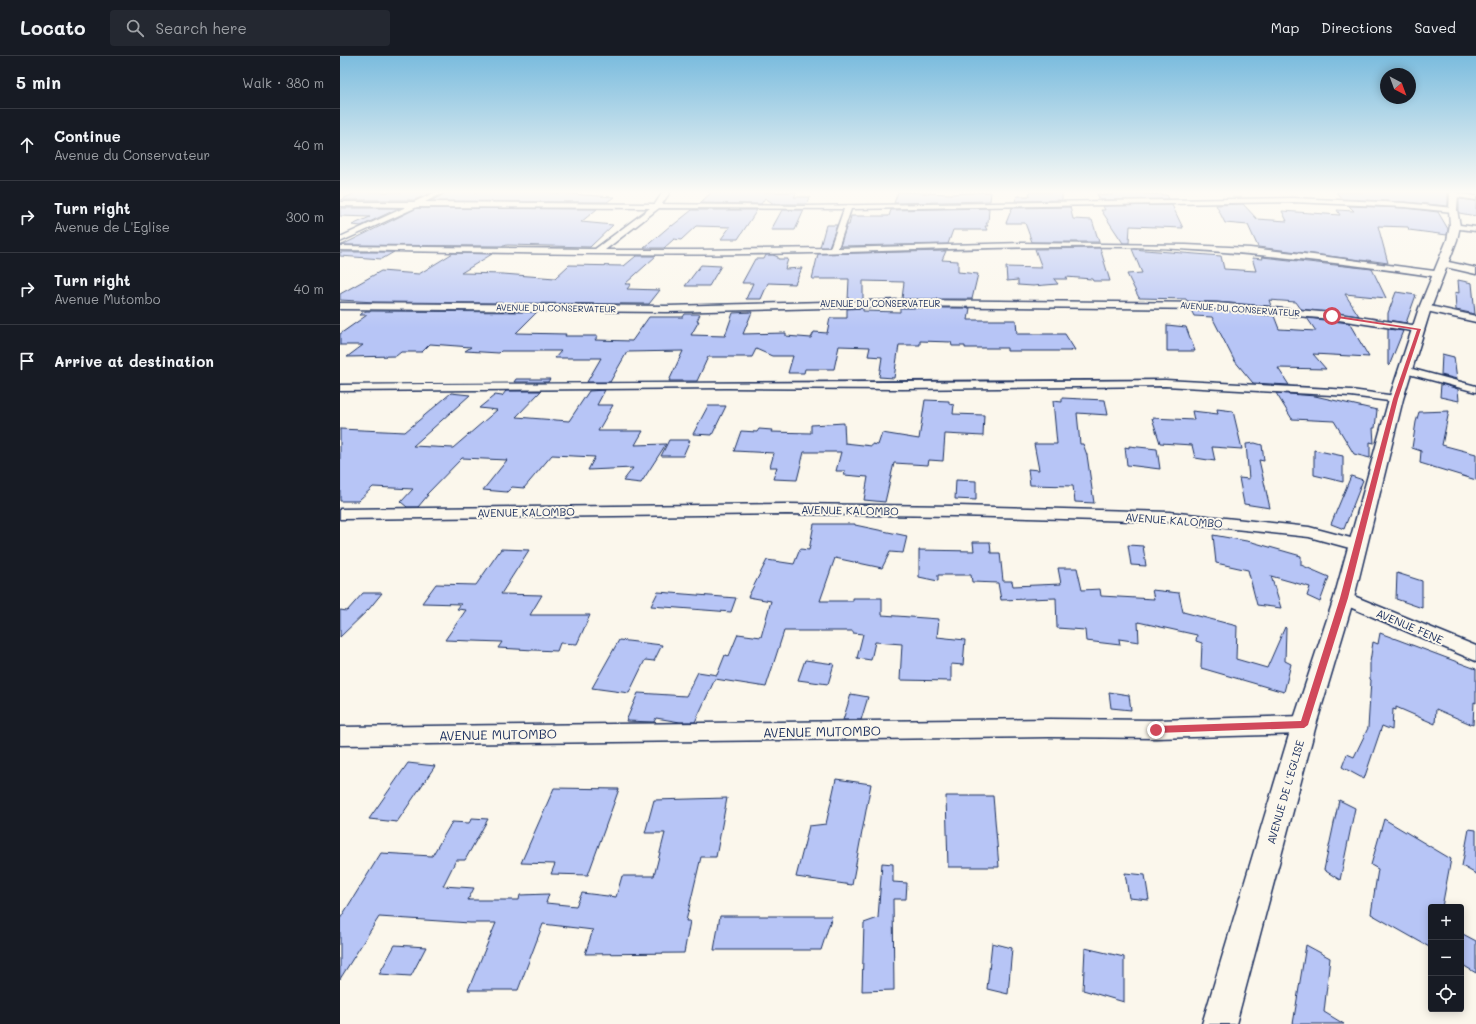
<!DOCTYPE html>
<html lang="en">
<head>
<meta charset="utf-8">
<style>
  :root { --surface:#171b24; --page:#242831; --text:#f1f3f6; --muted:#9ea1a6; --line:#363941 }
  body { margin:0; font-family:Mali,sans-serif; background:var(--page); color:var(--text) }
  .controls { position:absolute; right:12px; bottom:12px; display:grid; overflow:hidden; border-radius:4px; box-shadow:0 2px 10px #0003 }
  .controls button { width:36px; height:36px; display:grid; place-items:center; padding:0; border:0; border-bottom:1px solid var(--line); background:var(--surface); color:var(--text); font:20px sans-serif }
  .compass { position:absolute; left:1040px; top:12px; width:36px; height:36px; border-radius:50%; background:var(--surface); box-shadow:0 2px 10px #0003; rotate:139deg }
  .stop { position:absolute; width:12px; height:12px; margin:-9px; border:3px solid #d1495b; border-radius:50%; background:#fff }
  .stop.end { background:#d1495b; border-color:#fff; box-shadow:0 1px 4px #0008 }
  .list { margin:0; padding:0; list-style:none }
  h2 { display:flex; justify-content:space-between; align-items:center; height:52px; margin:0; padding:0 16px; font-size:17px }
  h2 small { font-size:13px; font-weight:400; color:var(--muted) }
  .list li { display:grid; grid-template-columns:26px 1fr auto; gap:12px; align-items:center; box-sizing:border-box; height:72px; padding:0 16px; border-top:1px solid var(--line) }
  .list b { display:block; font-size:15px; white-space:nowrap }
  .list p { margin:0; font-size:13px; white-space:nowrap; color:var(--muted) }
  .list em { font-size:13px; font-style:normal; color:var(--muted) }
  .icon { flex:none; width:22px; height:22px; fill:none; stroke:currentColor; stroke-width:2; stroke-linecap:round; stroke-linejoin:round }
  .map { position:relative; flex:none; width:1136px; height:968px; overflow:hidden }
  header { display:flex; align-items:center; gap:24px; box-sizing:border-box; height:56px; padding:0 20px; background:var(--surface); border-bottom:1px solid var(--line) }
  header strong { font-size:19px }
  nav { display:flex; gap:22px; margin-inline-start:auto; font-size:14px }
  .search { width:280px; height:36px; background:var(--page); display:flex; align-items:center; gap:10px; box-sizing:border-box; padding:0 14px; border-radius:4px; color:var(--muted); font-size:15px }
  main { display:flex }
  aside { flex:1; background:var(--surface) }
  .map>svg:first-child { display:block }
</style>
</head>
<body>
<header>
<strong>Locato</strong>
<div class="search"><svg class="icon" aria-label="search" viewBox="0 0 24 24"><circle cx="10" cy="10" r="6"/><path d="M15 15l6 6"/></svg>Search here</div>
<nav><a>Map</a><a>Directions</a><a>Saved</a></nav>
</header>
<main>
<aside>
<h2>5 min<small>Walk · 380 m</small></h2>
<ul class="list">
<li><svg class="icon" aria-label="ahead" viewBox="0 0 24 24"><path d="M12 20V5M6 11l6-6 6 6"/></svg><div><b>Continue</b><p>Avenue du Conservateur</p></div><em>40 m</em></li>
<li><svg class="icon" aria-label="right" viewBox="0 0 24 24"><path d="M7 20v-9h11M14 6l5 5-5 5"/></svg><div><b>Turn right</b><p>Avenue de L'Eglise</p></div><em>300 m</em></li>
<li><svg class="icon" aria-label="right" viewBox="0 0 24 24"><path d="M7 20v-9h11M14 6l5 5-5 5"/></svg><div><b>Turn right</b><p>Avenue Mutombo</p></div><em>40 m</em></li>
<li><svg class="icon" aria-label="arrive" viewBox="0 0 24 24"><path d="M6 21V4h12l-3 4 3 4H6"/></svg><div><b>Arrive at destination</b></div></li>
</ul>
</aside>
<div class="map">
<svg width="1136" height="968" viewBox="0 0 1136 968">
  <rect width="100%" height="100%" fill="#fbf7ec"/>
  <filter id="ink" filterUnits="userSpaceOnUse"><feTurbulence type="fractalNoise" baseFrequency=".025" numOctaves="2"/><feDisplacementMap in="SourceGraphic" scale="8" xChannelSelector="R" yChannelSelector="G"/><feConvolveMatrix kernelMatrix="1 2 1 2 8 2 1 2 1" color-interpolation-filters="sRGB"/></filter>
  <g filter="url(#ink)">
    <path fill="#b7c5f6" stroke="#1b2f5e" d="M18 136H71L91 137 74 144H0Z
      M137 136H201L274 141 267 146 91 145 106 137Z
      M372 136H457L454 141H470L467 148H434L425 142 421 148 360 147Z
      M558 136 611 138 651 136 650 145 554 147Z
      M690 136H722V144L675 145 677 140H689Z
      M772 136H803V138L827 139 829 143 760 144 757 138 772 139Z
      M996 136H1108V150L1065 146 1002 143Z
      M1119 143 1136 145V160L1119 157Z
      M903 148 917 163 947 165 942 155 1000 159 997 154 1014 155 1009 150 1065 152 1098 156 1108 173 1107 179 1069 174 1068 171 1038 170 1048 207 1027 204 1028 205 918 191 908 169 885 167 876 149Z
      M832 149 843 172 790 170 789 187H783L761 154H765L763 150Z
      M730 151 733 163 752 164 759 186H692L685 167H666L672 152Z
      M0 152H59L21 170 12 169 30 161 0 160Z
      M77 152 257 153 241 166 273 169 250 191 167 189 164 190 2 189Z
      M649 152 648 167H646L648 170H645L647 174H613L608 188 500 190 507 169H509L511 160H549L551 154Z
      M352 154H417L398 183H381L390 171 356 170 341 184 334 183 324 192H304L331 169 332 170Z
      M442 154H464L455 174H431Z
      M486 169H497L489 191H480Z
      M760 192 770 225H753L752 223 726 221 727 223H714L718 228 693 230 678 229V224L667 225 666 211 702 212 695 193Z
      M792 193 881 200 884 213 916 215 912 202 923 203 922 201 1032 213 1046 242 1005 238 1019 260 961 253 956 246 929 244 931 250 876 246 847 245 846 243 799 242 787 218 802 217Z
      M606 195 602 204 618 205V216L638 218 632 243H562L564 226 523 225V244H508L509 223H472L478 198Z
      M0 196H54L42 203 0 200Z
      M113 197 152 198 121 217 163 218 215 222 229 209 284 210 296 200H316L285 228H291L287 233 320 234 309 248 35 246 0 244V238L41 215 79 218Z
      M426 199H433L438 201V203H448L445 213 462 212 455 228 428 227 421 243H406L413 227H402L415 203H424Z
      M361 209 381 210 369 230H345Z
      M1118 224 1132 227 1135 258 1116 254 1115 236 1119 237Z
      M1056 236 1076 239 1066 267 1048 264V257Z
      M523 252V255L560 256V252H630L628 264H676L677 278H725L735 294H731L732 295H667V292H625V290H612L611 286 580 285V289H559L554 322 539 321 542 301 528 300 530 291 499 290 494 313H465L464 317H448L453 300H432L416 293 412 301H368L357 325H329L343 295 287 296 270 326H247L261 302H215L221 295H161L159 297 125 295 131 291 90 288 82 296H61L56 300 7 301 23 289H0V278L27 259H19L26 255 197 256 176 277 226 278 225 280H258L255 284 292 285 309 261H343L345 258H360L357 265H359L351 279 385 280 393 257 412 256 403 278 446 277V280L471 282 474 276 487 277 490 262H507V253Z
      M851 254H876L934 260 939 273 976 275 967 262 1009 267 1029 301 973 298 986 313 938 312 949 329 913 327 894 304 872 261 854 260Z
      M827 269 846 271 855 295H827Z
      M1048 273 1063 275 1049 310 1048 309Z
      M1102 298 1114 301 1117 323 1101 319Z
      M176 323H210L208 326H174Z
      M1101 328 1118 333 1119 345 1100 341Z
      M265 334 257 349H273L258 375H303L295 389 326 388 301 427 283 425 293 412 248 414 255 401 212 399 184 432 172 431 167 436 143 434 167 404 122 402 86 439H88L78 451H67L61 446 73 433 33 431 18 445H0V373L65 376 111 337 130 339 73 390 113 392 157 354 139 352 155 339 162 340 166 335H201L176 361 229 365 249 335Z
      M936 337 975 340 1037 354 1035 372H1033L1034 387 1030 386V402L1014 398 994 365 952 363Z
      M722 342 765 344 768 359 737 357 740 388H743L747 399 754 447 735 446 733 430 690 429 688 413 699 414 694 388H717L713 345 722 346Z
      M585 344 609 345V348L614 349 613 358 644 359 643 380 605 378 603 405 589 404 588 409 554 407 545 446 524 444 528 421 504 419 505 415H496L501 396H464L457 424 433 423 437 411H430L434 397 394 395 401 375 417 376 419 373 432 374 431 376 471 377V369L504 367 505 387 532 390V388L538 389 542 377 579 383Z
      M368 350H386L372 379 353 378Z
      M877 353 893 355 902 393 872 391 875 405 855 402 852 389 820 387 812 362 854 364 852 355 878 358Z
      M1109 355 1102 389 1136 398V424L1080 407 1081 395 1072 392 1076 366 1079 356Z
      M329 384H350L343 400H321Z
      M915 387 922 389 924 405 919 404 930 452 904 448 899 422 909 423 906 388Z
      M789 390 817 393 820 413 787 409 785 391 789 392Z
      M974 394 1003 400V426L974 419Z
      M1011 420 1023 424 1004 473 991 468Z
      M616 424 636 425V444L615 443Z
      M474 468H515V469L567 480 563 497 550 496 542 512 495 502 480 545H513V542H542V559L599 563 597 581 625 584 623 609 611 608V625L560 624 562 588 535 586 531 604 517 602 523 578 513 577V575H444L426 631 375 623 355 666H340L316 662 314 666 286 665 298 637 346 640 358 616 377 619 385 599 389 600 398 578 421 581 431 545 408 541 427 504 454 508 460 493 469 494Z
      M873 479 912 486 961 500V509L989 521 980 546 967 540 970 531 931 520 941 552 917 549 908 514 876 507Z
      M633 486H650L651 497H660L663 525H672L673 530 721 528 718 512H737L742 534 760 533 761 540 814 543 812 534 839 537 843 556 897 570 896 603 927 612 945 571 946 572 945 605 951 608 944 636 861 612 862 587 856 585 857 579 798 566 799 586 779 583 780 589 746 585 745 574 717 572 716 542 661 544 658 527 632 526 631 519H598V525L579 521V494L634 495Z
      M788 489 803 490 806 510 791 509Z
      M161 493 189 494 161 538 202 539 190 559H250L237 588 220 587 217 595 194 594 158 592 162 586 105 584 126 554 117 553 121 548 82 547 96 528 136 529Z
      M1057 517 1082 525V552L1056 543Z
      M318 536 396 542 391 556 311 550Z
      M23 537H42L29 553 0 581V554L7 555Z
      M1040 577 1136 613V647L1134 646 1133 669 1096 653 1095 668 1056 651V654L1053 653 1052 674 1042 670 1024 723 1002 711 1007 698 1014 701 1028 672 1031 624 1030 623V606L1033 586 1038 588Z
      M279 584 322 589 314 605 305 604 289 637 252 632Z
      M465 604 494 608 488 628 458 624Z
      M769 636 789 639 791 654 771 652Z
      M511 638 528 641 521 664H503Z
      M68 707 95 710 57 766 29 763Z
      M496 723 531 728 512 829 456 821 469 770 486 768Z
      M214 732 279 733 248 819 211 818 215 808 181 807Z
      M606 740H653L659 811H608Z
      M387 742 376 801H361L346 865H350L344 897 245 898 253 874 203 868 178 934H128L156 867H130L39 861 0 923V863L41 797 92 800 112 766 129 767 132 762 148 763 125 804H116L103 830 134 832 128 844H179L180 839 209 838 206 847 236 850 242 837 276 841 282 820H314L325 777H305L314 744Z
      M999 744 1015 752 1000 824 984 814Z
      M1044 763 1111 803 1102 851H1091V892L1031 858 1038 813 1031 809Z
      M1129 773 1136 774V818L1122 810Z
      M542 807 553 808V826L567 827 566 843H553L554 934 522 935 524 867 538 862Z
      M785 817 805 819 809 844 789 842Z
      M380 860H492L481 894H374Z
      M1121 877 1136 885V917L1121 908Z
      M652 887 672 892 668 938 647 933Z
      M55 889 86 891 71 920 39 918Z
      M966 889 990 902 984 956 1004 968H953Z
      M745 892 784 901V946L743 934Z"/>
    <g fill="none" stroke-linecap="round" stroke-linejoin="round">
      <g stroke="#1b2f5e" stroke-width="3">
        <path id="minor" d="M96 136H105L85 146 315 148 323 136H330L322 148 465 150 953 142 1065 147 1113 152 1117 154 1113 156 1065 151 953 146 511 153 498 192 683 187 846 189 910 192 973 199 1102 216 1103 218 1102 220 1099 221C997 206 894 194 791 191 664 189 536 197 409 198 273 200 136 196 0 194V190L255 193 310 152 77 151 0 186V181L66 151 0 150V146H74ZM319 152 504 153 490 192 358 194H265Z
          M1113 137 1136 140V144L1111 140V138Z
          M1112 168 1136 171V175L1112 172Z
          M1104 205 1136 212V218L1101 210 1100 208Z
          M562 244 876 247 992 257 1079 270 1084 273 1079 276 992 263 876 253 562 250 327 256 0 253V247L327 250Z
          M1085 249 1136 260V266L1082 254 1080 252Z
          M1065 311 1136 330V336L1061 316 1060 314Z
          M825 324 1011 334 1056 340 1060 341 1062 343 1060 345 1056 346 1011 340 825 330 563 333 386 332 0 335V329C275 326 550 327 825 324Z
          M447 448 617 450 829 456 969 471 1022 485 1025 489 1022 493 1017 494 969 481 829 466 617 460 447 458 0 463V453Z
          M1004 536 1136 590V605L998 546 996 542 998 538Z
          M964 660 971 663 974 669 971 675 964 678 816 682 710 681 0 689V671L710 663 816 664Z"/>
      </g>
      <g stroke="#1b2f5e" stroke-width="3">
        <path id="tertiary" d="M1110 136H1118L1117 154 1120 170 1117 184 1091 252 1063 343 1014 542 976 669 896 968H862L952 669 994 542 1049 343 1079 252 1107 184 1110 170 1109 154Z"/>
      </g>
      <use href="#minor" fill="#fbf7ec" fill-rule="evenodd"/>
      <use href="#tertiary" fill="#fbf7ec" fill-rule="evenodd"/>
    </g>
  </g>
  <linearGradient id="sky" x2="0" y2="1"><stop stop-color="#7bbcde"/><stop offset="0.5" stop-color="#fdfbf6"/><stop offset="1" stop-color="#fdfbf6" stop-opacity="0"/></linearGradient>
  <rect width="1136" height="272" fill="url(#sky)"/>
  <path fill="#d1495b" d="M992 259 1081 273 1058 343 1008 542 968 669 964 672 816 677 813 676 812 674 816 670 961 665 1000 542 1053 343 1077 274 991 261Z"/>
  <g text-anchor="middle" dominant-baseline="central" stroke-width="4" stroke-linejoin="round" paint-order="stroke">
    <g font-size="9" fill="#1b2f5e" stroke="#fbf7ec">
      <text x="540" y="247">AVENUE DU CONSERVATEUR</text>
      <text transform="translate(216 252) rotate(1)">AVENUE DU CONSERVATEUR</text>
      <text transform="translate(900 253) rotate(4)">AVENUE DU CONSERVATEUR</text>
    </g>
    <g font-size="11" fill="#1b2f5e" stroke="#fbf7ec">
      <text transform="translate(510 454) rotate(1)">AVENUE KALOMBO</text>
      <text transform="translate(186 456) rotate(-1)">AVENUE KALOMBO</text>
      <text transform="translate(834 464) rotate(4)">AVENUE KALOMBO</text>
      <text transform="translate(1070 570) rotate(23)">AVENUE FENE</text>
      <text transform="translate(945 736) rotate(-74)">AVENUE DE L'EGLISE</text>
    </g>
    <g font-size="13" fill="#1b2f5e" stroke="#fbf7ec">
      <text transform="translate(482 675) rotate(-1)">AVENUE MUTOMBO</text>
      <text transform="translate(158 678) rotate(-1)">AVENUE MUTOMBO</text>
    </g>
  </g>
</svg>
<div class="controls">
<button>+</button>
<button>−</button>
<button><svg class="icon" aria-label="locate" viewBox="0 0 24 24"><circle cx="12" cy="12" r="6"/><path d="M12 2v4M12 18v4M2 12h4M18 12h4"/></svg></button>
</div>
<svg class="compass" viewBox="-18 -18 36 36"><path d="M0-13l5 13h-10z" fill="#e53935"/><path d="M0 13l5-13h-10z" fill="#9ea1a6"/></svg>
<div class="stop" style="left:992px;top:260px"></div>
<div class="stop end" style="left:816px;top:674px"></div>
</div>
</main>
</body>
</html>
